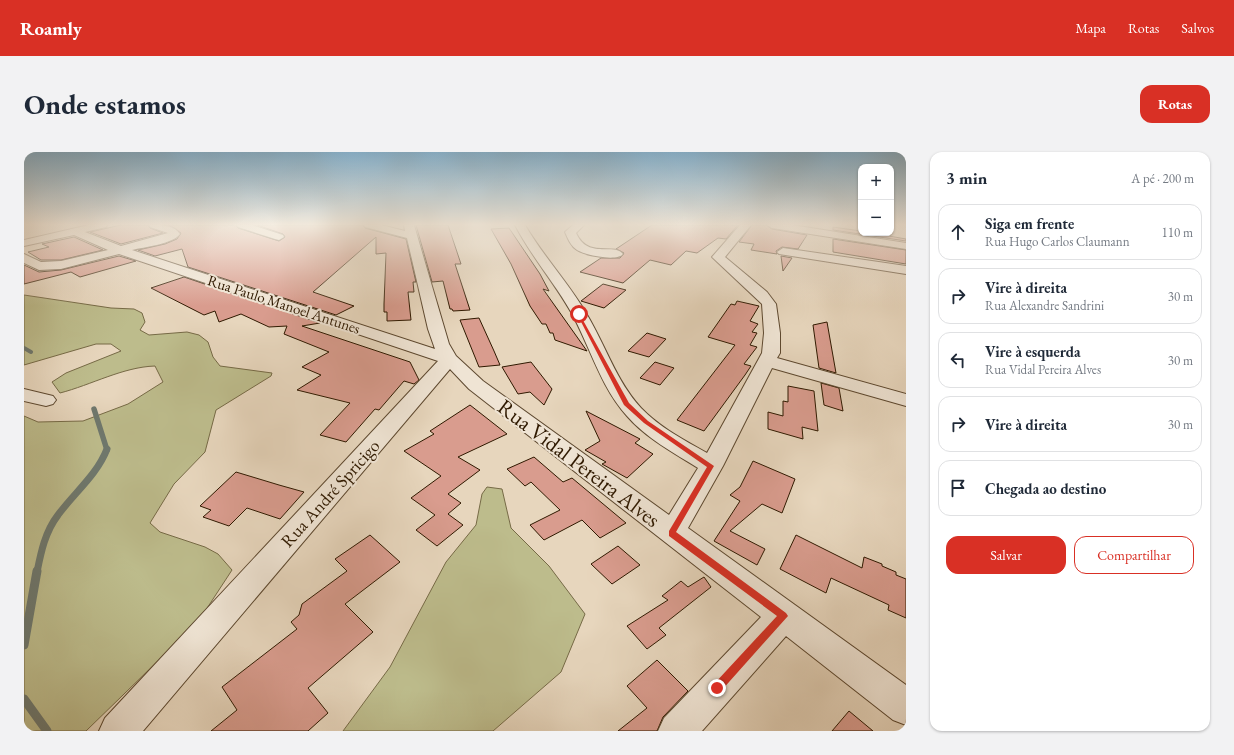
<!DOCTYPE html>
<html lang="pt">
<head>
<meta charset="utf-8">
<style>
  :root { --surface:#fff; --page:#f2f2f3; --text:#1f2937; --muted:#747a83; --line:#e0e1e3; --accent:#d93025 }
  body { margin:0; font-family:"EB Garamond",serif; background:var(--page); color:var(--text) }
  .controls { position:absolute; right:12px; top:12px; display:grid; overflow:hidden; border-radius:8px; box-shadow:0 1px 3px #0004 }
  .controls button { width:36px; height:36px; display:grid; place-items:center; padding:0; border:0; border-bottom:1px solid var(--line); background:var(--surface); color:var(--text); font:20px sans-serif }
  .stop { position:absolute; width:12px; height:12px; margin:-9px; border:3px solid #d93025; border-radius:50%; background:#fff }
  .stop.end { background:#d93025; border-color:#fff; box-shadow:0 1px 4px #0008 }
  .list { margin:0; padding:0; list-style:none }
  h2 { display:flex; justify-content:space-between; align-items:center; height:52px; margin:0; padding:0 16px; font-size:17px }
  h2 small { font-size:13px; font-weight:400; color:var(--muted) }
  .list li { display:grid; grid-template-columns:26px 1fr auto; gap:12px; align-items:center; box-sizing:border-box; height:56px; margin:0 8px 8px; padding:0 8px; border:1px solid var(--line); border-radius:12px }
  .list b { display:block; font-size:15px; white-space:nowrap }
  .list p { margin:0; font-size:13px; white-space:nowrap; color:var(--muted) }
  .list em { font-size:13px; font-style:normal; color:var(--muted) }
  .actions { display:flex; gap:8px; padding:12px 16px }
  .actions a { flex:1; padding:9px 0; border:1px solid var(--accent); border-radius:12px; text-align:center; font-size:14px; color:var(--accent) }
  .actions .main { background:var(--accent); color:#fff }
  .icon { flex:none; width:22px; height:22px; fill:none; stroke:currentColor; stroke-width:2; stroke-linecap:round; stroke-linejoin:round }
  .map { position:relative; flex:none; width:882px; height:579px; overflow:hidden; border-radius:12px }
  header { display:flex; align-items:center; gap:24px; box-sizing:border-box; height:56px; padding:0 20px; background:var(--accent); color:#fff }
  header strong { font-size:19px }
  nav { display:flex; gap:22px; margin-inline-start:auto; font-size:14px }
  .intro { display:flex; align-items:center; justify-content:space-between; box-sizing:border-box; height:96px; padding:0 24px }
  h1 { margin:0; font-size:28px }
  .button { padding:10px 18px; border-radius:12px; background:var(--accent); color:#fff; font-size:14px; font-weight:700 }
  main { display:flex; gap:24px; padding:0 24px }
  aside { flex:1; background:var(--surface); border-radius:12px; box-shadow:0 1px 3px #0004 }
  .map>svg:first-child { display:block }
</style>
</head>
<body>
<header>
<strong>Roamly</strong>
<nav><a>Mapa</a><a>Rotas</a><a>Salvos</a></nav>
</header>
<div class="intro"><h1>Onde estamos</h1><a class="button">Rotas</a></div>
<main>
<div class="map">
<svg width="882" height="579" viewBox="0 0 882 579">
  <rect width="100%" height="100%" fill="#e7d6bd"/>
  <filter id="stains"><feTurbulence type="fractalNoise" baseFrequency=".005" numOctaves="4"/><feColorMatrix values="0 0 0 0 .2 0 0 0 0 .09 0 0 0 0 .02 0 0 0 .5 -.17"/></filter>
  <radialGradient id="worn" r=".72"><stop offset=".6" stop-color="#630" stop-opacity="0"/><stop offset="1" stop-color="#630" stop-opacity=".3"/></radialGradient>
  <path fill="#bdbc8c" stroke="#766a46" d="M0 143 87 156 110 157 118 161 121 170 116 178 125 183 163 180 175 183 184 190 189 205 196 214 248 221 247 224 192 258 181 300 150 332 126 371 136 380 181 395 194 402 208 418 174 470 62 579H0V264L14 270 59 269 104 252 139 230 131 214C99 215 67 233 36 241L28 230 42 221 97 199 87 192H72L0 213Z
    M463 335 478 337 487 376 525 414 561 462 537 520 469 579H319L366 515 422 410 452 373 458 342Z"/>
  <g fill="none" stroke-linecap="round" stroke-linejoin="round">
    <path stroke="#6e786e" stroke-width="4" d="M0 196 7 200"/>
    <path stroke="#6e786e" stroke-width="5.5" d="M70 257 83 298"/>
    <path stroke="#6e786e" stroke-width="7" d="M13 420C17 400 21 380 34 363 50 341 73 323 83 297"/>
    <path stroke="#6e786e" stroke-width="9" d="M0 493 13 419
      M0 547 23 579"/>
  </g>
  <path fill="#d99c8e" stroke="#2f1900" d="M97 73H124L126 76 139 81 97 92 66 80Z
    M145 73H212L214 76 255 89 261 85 259 82 233 73H339L341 76 382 87 392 130H389L390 140H384L387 168 363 169V160H360V152L362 101 352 102V85L289 140 330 154 312 163 164 115 158 97 131 104 114 98 141 92 153 87 157 81Z
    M392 73H424L437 112H431L446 158 429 159 428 157H426L419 129 408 130Z
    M628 73H714L702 87 694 86 673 101 662 99 647 113 626 108 599 131 556 120 577 106H596L600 101 592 97Z
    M728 73H742L748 77 783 83 774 97 758 95 752 99 753 102 727 98 730 92 715 90Z
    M809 75 837 79V81H848L882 87V89L809 78Z
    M485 76 516 122 525 139 519 137 563 199 531 188 529 181H526L522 172H518L506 154 487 112 467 77Z
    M50 85 79 98 37 108H17L4 100 25 95 18 92Z
    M809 87 882 98V112L809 100Z
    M95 104 112 109 56 125 47 120 0 132V113L15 120 37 118Z
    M757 104 768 106 759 119Z
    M160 125 296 171 278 174 386 210 395 228 390 232 380 229 355 258 351 257 322 290 296 283 326 251 273 238 297 223 278 215 305 200 260 182 263 174 245 175 217 162 195 170 191 159 180 163 127 136Z
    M579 132 602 138 580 156 557 149Z
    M713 149 735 154 726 169 734 172 728 180 733 181 726 193 733 195 720 212 727 214 721 223 680 279 653 268 711 193 684 185 707 152 711 153Z
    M455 166 470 199 476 213 455 215 436 168Z
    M803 170 812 221 795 216 789 173Z
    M623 181 642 187 625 205 604 199Z
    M507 210 528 237 520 253 506 240 494 242 478 215Z
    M631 210 650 216 636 233 616 226Z
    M797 231 815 236 819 259 800 253Z
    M764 234 790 239 794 279 778 275 779 287 744 277V260L759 264V249L764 250Z
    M446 253 483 282 434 305 456 318 424 342 437 351 424 362 439 373 413 394 392 378 411 363 387 346 417 324 380 299 410 282 406 279Z
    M562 259 616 287 611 291 629 302 603 326 578 312 582 310 561 298 576 289Z
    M510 305 539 330 548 326 602 371 576 386 558 368 520 388 506 373 536 358 507 330 501 334 483 317Z
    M729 309 771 327 758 361 738 352 706 379 741 397 733 413 690 389 716 349 706 343 716 335Z
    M212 320 255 333 280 340 256 367 223 356 205 374 179 365 187 358 176 354Z
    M346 383 376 410 321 452 349 480 284 536 304 561 284 579H187L213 558 198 535 273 477 267 470 275 463 278 452 323 419 311 407Z
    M772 383 838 416 840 405 858 412V414L872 420V423L882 427V466L864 458 865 453 807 426 802 441 756 417Z
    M594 394 616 413 588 432 567 412Z
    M680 425 687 435 635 476 642 483 623 497 603 474 644 448 638 444 657 429 664 435Z
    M633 508 664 539 639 565 633 579H594L623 556 603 534Z
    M825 559 849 579H808Z"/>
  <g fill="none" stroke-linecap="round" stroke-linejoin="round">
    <g stroke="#5d482f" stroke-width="2">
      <path id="minor" d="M65 73H83L82 75 61 80 97 94 144 81 126 75 125 73C136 73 149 72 156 82 149 92 120 95 108 98L411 197 404 177 383 86 341 75 340 73H357L381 79 380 73H390L425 192 432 204 459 229 645 363 674 316C650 301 622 286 603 264 576 234 566 194 547 160 530 130 507 104 491 73H501C519 104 544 130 562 161 581 192 592 229 617 256 635 275 660 288 683 301L738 201 740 181 738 152 688 105 716 73H727L701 105 743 140 752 152 756 181V201L753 206 882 242V254L748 216 699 314 664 376 882 533V573L869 568 762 484 678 579H634L640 566 737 465 445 237 426 217 119 579H75L81 566 414 209 95 102 37 117 15 118 0 111V102L17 110 37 109 84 98 50 83 0 94V88Z
        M213 73H228L259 83 260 85 255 88 251 87 214 75Z
        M549 73H560L552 81C564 108 590 90 599 102 593 110 561 103 553 98 547 94 544 87 541 80Z
        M743 73H768L882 91V97L748 76Z
        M759 96 882 114V122L755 102 753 100Z
        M0 237 29 244 32 248 29 252 22 254 0 249Z"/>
    </g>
    <use href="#minor" fill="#efe4d4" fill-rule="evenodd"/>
  </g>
  <linearGradient id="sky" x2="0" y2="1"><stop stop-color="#88b6d4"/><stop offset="0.47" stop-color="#f4ede1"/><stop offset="1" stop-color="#f4ede1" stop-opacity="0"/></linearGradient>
  <rect width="882" height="154" fill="url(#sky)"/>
  <path fill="#d93025" d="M555 161 605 251 624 269 690 314 652 380 762 461 764 464 697 539 693 541 690 539 688 536 690 532 753 464 645 384V379L683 315 620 271 600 253 553 162Z"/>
  <g text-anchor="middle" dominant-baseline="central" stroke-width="4" stroke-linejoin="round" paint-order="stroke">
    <g font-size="15" fill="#2f1900" stroke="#efe4d4">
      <text transform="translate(260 152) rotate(18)">Rua Paulo Manoel Antunes</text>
    </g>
    <g font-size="18" fill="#2f1900" stroke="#efe4d4">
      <text transform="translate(306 341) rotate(-48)">Rua André Spricigo</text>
    </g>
    <g font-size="22" fill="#2f1900" stroke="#efe4d4">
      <text transform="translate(555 311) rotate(37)">Rua Vidal Pereira Alves</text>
    </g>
  </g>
  <rect width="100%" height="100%" filter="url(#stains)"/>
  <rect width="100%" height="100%" fill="url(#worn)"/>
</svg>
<div class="controls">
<button>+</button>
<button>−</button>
</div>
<div class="stop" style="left:555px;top:162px"></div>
<div class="stop end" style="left:693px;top:536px"></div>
</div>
<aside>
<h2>3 min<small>A pé · 200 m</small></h2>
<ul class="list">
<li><svg class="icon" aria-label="ahead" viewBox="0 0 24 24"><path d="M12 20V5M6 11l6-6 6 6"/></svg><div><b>Siga em frente</b><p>Rua Hugo Carlos Claumann</p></div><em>110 m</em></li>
<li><svg class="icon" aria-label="right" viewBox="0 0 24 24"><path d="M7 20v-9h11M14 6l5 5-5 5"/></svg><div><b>Vire à direita</b><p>Rua Alexandre Sandrini</p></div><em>30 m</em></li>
<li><svg class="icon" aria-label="left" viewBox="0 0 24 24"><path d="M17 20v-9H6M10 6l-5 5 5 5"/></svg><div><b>Vire à esquerda</b><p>Rua Vidal Pereira Alves</p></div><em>30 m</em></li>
<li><svg class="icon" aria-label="right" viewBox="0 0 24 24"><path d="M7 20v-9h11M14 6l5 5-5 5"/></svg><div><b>Vire à direita</b></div><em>30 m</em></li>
<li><svg class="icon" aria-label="arrive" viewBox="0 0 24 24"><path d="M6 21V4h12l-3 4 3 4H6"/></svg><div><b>Chegada ao destino</b></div></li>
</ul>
<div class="actions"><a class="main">Salvar</a><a>Compartilhar</a></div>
</aside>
</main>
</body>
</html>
